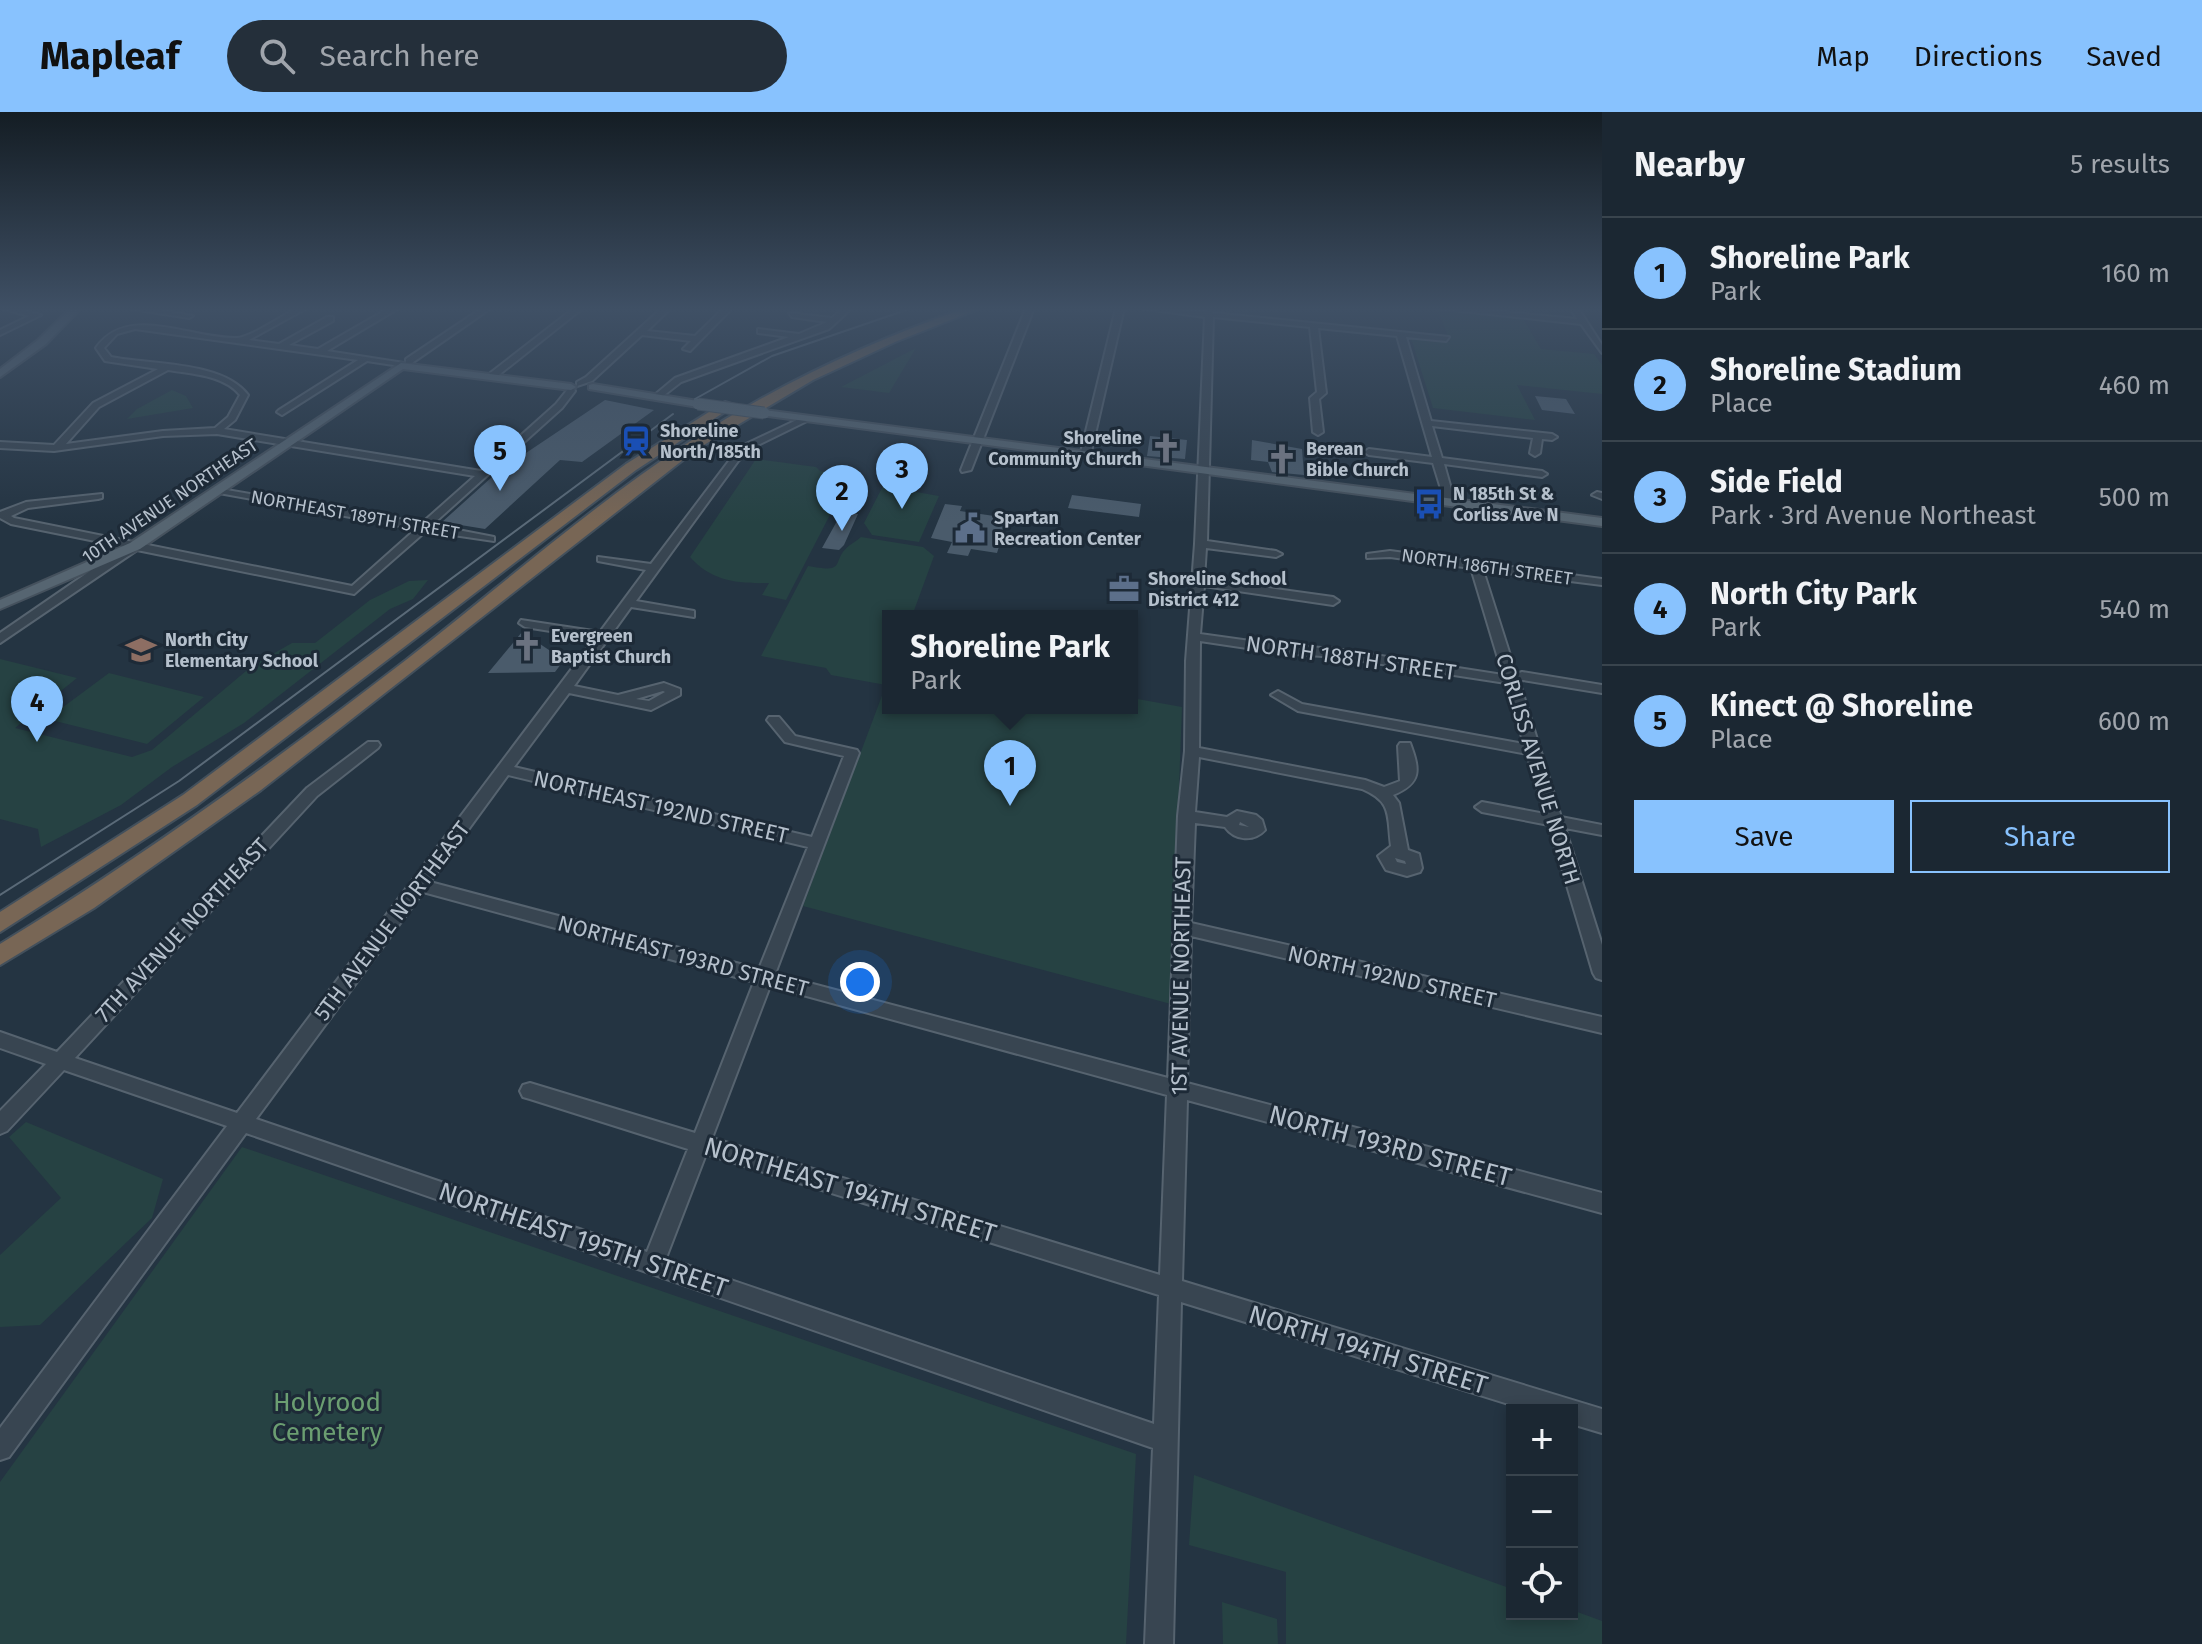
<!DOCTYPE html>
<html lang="en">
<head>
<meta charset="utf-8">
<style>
  :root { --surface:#1b2732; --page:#242f3a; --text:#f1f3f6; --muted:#a0a5ac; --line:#39444d; --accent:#88c2fe }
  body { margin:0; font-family:"Fira Sans",sans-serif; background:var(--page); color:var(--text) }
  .controls { position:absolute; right:24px; bottom:24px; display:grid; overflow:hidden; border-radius:0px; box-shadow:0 4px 12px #0003 }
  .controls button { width:72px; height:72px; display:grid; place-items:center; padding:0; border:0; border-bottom:2px solid var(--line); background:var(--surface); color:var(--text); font:40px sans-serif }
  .you { position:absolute; left:860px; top:870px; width:28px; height:28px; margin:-20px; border:6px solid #fff; border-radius:50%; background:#1a73e8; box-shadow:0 0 0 12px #1a73e833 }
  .badge { display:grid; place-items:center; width:52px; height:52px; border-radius:50%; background:var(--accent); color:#111; font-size:26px; font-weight:700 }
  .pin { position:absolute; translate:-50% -66px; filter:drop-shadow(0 2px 4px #0008) }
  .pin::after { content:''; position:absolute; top:42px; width:28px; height:24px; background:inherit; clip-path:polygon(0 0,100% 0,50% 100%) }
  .popup { position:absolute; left:882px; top:498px; width:256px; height:104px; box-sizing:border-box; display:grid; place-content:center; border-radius:0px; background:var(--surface); filter:drop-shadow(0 2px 6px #0005); font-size:26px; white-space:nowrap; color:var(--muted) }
  .popup b { font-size:30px; color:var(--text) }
  .popup::after { content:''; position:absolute; left:50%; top:100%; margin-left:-16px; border:16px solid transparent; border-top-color:var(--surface) }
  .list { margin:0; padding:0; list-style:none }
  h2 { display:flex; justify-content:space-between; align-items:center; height:104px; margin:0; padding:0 32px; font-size:34px }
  h2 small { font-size:26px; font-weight:400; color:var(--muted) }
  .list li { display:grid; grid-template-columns:52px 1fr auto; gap:24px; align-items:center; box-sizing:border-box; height:112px; padding:0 32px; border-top:2px solid var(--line) }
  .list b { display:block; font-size:30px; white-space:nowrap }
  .list p { margin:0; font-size:26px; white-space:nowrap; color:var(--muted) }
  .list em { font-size:26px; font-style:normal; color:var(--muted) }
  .actions { display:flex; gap:16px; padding:24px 32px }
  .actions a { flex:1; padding:18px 0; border:2px solid var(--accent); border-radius:0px; text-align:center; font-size:28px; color:var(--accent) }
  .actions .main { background:var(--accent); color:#111 }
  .icon { flex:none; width:44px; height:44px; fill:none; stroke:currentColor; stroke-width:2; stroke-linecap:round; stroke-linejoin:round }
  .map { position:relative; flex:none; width:1602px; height:1532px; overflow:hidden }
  header { display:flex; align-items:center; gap:48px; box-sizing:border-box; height:112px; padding:0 40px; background:var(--accent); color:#111 }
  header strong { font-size:38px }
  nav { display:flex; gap:44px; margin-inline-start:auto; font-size:28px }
  .search { width:560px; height:72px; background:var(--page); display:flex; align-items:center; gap:20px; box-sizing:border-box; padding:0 28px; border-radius:44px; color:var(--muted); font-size:30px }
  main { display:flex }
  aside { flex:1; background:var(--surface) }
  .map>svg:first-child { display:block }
</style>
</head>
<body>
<header>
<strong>Mapleaf</strong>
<div class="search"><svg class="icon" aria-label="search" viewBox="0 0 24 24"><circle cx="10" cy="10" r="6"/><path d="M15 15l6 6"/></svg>Search here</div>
<nav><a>Map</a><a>Directions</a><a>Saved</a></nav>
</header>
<main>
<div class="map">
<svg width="1602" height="1532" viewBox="0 0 1602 1532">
  <rect width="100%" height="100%" fill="#243442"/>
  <path fill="#264243" d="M1438 198 1523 207 1541 237 1594 242 1602 253V282L1517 273 1535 308 1433 296 1411 226 1450 230Z
    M916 236 889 281 841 275Z
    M172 278 186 284 193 296 127 307 137 297Z
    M756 347 816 355 820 359 850 364 786 488 762 483 769 471C738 472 711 469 690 445Z
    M883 374 939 384 919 430 872 423 864 411Z
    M861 425 923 435 934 444 912 504H888V596H1132V586L1182 595 1171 892 803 794 886 573 831 563 826 556 761 544 808 454C850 462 829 449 850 433 854 430 858 428 861 425Z
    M428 468 413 487 390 497 244 611 172 655 121 693 41 735 38 717 0 707V547L77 566 15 616 132 645 152 638 252 554 292 531H315L370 488 409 469Z
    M109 561 204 585 147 632 47 607Z
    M26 1010 163 1067 152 1106 40 1213 0 1215V1143L61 1086 9 1025Z
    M242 1035 1136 1342 1126 1532H0V1370Z
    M1194 1363 1512 1477V1502H1572V1498L1602 1509V1532H1286V1460L1189 1433Z
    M1222 1490 1277 1507 1278 1532H1223Z"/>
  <path fill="#4a5b6b" d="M1535 284 1566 287 1575 302 1542 298Z
    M605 288 654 298 582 350 560 348 485 417 442 410 513 346 517 347Z
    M1150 324 1187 328 1185 347 1147 344Z
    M1252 328 1302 337 1304 363 1272 360 1268 350 1251 348Z
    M1072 383 1141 392 1139 405 1068 396Z
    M945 392 962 394 960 399 1008 406 997 441 971 437 968 444 947 441 952 430 931 426Z
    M842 400 858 402 844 433 839 438 822 436Z
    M522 520 564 548 555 560 488 561Z"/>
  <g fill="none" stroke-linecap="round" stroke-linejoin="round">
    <g stroke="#56636f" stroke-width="4">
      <path id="minor" d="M0 196H15L41 203 0 223V218L29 204Z
        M126 196H148L193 204 189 206Z
        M297 196H307L249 228 279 232 327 205H333V209L289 233 318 237 389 196H399L327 239 404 251 400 254 367 249 282 303 277 300 279 298 358 248 135 217 117 222 104 236 111 245C150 253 223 249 248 283L235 308 224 317 481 359 556 292 568 277H574L575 279 562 296 432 413 494 425V429L426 419 354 482 137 438 0 531V521L125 435 11 412 0 406V400L26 390 102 382V386L98 387 28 396 11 404 14 406 352 474 416 417 219 381 215 380V376L422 411 475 364 217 322 163 324 54 339 0 336V330L54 333 93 291 158 257 105 249 96 236C127 191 191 227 236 226 250 226 283 203 297 196ZM168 258C192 262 224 263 240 283L228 305 215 316 163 319 66 332 99 295Z
        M482 196H491L412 251H406V247Z
        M574 196H583L495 266H489V262Z
        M662 196H671L647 219 695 224 724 196H732L690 239 683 237 691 229 642 223 592 269 577 274V270L586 265Z
        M843 196H852L829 217 681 270 658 288 651 286 675 266 789 225 758 221V217L799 222 827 210 792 205 789 201 832 206Z
        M1026 196H1034L971 358 962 360 961 358Z
        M1116 196H1124L1090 344 1085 347 1080 344Z
        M1139 196 1205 200V196H1213V201L1449 225 1446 229 1406 225 1431 309 1552 322 1557 325 1552 328 1542 327 1540 341 1535 344 1530 341 1533 326 1432 314 1442 346 1542 359 1547 362 1542 365 1444 352 1455 391 1446 393 1433 351 1369 343 1364 340 1369 337 1432 345 1397 224 1318 216 1326 281 1319 287 1323 320 1318 323 1313 320 1310 286 1317 280 1310 215 1213 205 1207 429 1276 439 1282 442 1276 445 1206 436 1204 467 1333 485 1339 489 1333 493 1204 474 1200 522 1280 533 1336 537 1503 563 1471 456 1390 445 1367 446V442L1390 439 1602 467V473L1483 458 1516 562 1522 560 1602 573V581L1523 568 1519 569 1561 705 1602 713V723L1565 716 1602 833V868L1596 866 1593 861 1549 713 1482 700 1475 695 1482 690 1545 702 1527 642 1298 599 1271 583 1278 579 1302 592 1524 632 1506 571 1336 545 1280 541 1200 529 1199 636 1365 668 1384 675 1400 669 1398 634 1400 631H1410C1420 658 1422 671 1393 683L1399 691 1408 738 1419 742 1422 756 1420 760 1407 764 1386 758 1378 744 1391 734C1387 704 1393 690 1362 677L1199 645 1195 700 1227 705 1237 699 1256 703 1262 708 1265 718C1254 730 1235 729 1225 715L1195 711 1191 811 1602 905V921L1191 824 1187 971 1602 1081V1101L1187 988 1182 1169 1602 1297V1321L1572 1312V1298H1528L1181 1190 1173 1532H1145L1153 1336 246 1021 9 1345 0 1348V1316L227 1014 64 958 7 1019 0 1022V999L46 952 0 936V920L57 940 307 676 368 630H378L380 633 378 636 317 684 75 946 237 1001 595 526 525 515 519 511 521 508 600 520 646 458 598 449V445L651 452 732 345 746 332 803 305 811 307 752 336 738 349 636 489 694 499V505L631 495 574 574 618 583 664 571 680 577V583L651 598 569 581 514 655 812 725 844 644 785 630 767 608 769 605H779L795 624 857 638 859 641 775 862 1168 966 1178 704 1185 639 1186 549 1195 432 1205 205ZM663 579 665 580 649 589 636 587ZM508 663 808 735 759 857 430 770ZM1240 710 1249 715 1239 713ZM1395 746 1405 749 1406 752 1397 750ZM423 780 754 870 695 1021 530 971 523 973 520 979 523 985 530 987 688 1037 647 1140 256 1007ZM770 874 1167 983 1160 1163 712 1026ZM706 1042 1159 1183 1154 1312 666 1146Z
        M1433 196H1462L1577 207 1570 196H1578L1602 233V241L1581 212Z
        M1597 380 1602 381V387L1592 383Z"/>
    </g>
    <g stroke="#45515d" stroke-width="4">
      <path id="major" d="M71 196H81L46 232 0 265V257L38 228Z
        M401 251 571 272 576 275 571 278 403 257 140 437 0 497V488L130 431Z
        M593 272 698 289 704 292 698 295 589 277V273Z
        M764 298 1602 406V414L760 303V299Z"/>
    </g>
    <g stroke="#43505c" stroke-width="4">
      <path id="highway" d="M966 196H981L895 230 813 268 697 337 261 678 94 796 0 853V832C141 746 275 649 406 548 500 475 590 395 689 330 775 274 868 230 966 196Z
        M725 290 735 293 636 358 197 693 0 820V800L183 683 626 352Z"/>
    </g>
    <use href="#minor" fill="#384551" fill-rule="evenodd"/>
    <use href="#major" fill="#566571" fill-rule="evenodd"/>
    <use href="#highway" fill="#786655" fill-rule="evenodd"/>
    <path stroke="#5a6a78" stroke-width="2" d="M695 287 772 244 912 196
      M0 783 179 669 673 302"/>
    <g stroke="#45515d" stroke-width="13" stroke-linecap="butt">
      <path id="major-bridge" d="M698 292 764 301"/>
    </g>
    <use href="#major-bridge" stroke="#566571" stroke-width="11"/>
  </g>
  <linearGradient id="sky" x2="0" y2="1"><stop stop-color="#141d24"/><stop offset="0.48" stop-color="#3f5065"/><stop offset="1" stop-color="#3f5065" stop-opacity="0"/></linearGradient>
  <rect width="1602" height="411" fill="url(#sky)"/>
  <defs>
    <g id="station-bare" transform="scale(2.4)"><path d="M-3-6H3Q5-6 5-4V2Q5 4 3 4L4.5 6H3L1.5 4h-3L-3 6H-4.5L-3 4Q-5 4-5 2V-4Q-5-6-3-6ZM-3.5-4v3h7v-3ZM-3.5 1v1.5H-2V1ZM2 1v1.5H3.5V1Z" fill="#1a4fb4" stroke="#1d2a37" stroke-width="2.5" paint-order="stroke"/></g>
    <g id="church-bare" transform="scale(2.4)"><path d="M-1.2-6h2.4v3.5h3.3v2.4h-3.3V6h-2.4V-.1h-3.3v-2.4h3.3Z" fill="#6b7280" stroke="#1d2a37" stroke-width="2.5" paint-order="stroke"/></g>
    <g id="bus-bare" transform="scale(2.4)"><path d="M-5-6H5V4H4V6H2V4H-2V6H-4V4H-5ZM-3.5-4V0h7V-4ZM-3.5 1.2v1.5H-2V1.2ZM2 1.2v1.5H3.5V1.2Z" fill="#1a4fb4" stroke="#1d2a37" stroke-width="2.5" paint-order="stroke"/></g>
    <g id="civic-bare" transform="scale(2.4)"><path d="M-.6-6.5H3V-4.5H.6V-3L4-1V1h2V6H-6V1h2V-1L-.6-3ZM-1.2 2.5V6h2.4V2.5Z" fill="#5c6f8a" stroke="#1d2a37" stroke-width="2.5" paint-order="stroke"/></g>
    <g id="office-bare" transform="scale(2.4)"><path d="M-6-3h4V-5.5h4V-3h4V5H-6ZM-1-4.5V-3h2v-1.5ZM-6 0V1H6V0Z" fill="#5c6f8a" stroke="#1d2a37" stroke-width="2.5" paint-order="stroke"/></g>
    <g id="school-bare" transform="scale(2.4)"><path d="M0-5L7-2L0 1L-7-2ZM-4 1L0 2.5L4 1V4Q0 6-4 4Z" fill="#8d6e63" stroke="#1d2a37" stroke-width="2.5" paint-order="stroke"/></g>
  </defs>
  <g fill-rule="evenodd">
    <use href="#station-bare" x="636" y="329"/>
    <use href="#church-bare" x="1166" y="336"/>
    <use href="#church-bare" x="1282" y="347"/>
    <use href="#bus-bare" x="1429" y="392"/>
    <use href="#civic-bare" x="970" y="416"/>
    <use href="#office-bare" x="1124" y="477"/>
    <use href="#church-bare" x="527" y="534"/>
    <use href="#school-bare" x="141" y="538"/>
  </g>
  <g text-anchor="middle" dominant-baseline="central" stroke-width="6" stroke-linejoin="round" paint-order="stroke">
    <g font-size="18" font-weight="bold" fill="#b5c0cc" stroke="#1d2a37" text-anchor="start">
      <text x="660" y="319">Shoreline<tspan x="660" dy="21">North/185th</tspan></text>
      <text x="1142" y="326" text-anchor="end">Shoreline<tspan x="1142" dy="21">Community Church</tspan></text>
      <text x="1306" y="337">Berean<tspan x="1306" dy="21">Bible Church</tspan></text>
      <text x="1453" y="382">N 185th St &amp;<tspan x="1453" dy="21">Corliss Ave N</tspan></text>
      <text x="994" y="406">Spartan<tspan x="994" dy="21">Recreation Center</tspan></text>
      <text x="1148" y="467">Shoreline School<tspan x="1148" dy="21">District 412</tspan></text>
      <text x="551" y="524">Evergreen<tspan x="551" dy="21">Baptist Church</tspan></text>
      <text x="165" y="528">North City<tspan x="165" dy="21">Elementary School</tspan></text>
    </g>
    <g font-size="18" fill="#b5c0cc" stroke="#1d2a37">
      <text transform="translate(170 389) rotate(-34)">10TH AVENUE NORTHEAST</text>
      <text transform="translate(355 403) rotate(10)">NORTHEAST 189TH STREET</text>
      <text transform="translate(1487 455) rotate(8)">NORTH 186TH STREET</text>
    </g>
    <g font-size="22" fill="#b5c0cc" stroke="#1d2a37">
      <text transform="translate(1351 546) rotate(8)">NORTH 188TH STREET</text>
      <text transform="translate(1538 657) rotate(73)">CORLISS AVENUE NORTH</text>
      <text transform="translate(661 695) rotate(13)">NORTHEAST 192ND STREET</text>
      <text transform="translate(392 809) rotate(-53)">5TH AVENUE NORTHEAST</text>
      <text transform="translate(182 818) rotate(-47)">7TH AVENUE NORTHEAST</text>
      <text transform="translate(683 844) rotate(15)">NORTHEAST 193RD STREET</text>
      <text transform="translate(1181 864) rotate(-89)">1ST AVENUE NORTHEAST</text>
      <text transform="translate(1392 865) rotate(13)">NORTH 192ND STREET</text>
    </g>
    <g font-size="26" fill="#b5c0cc" stroke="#1d2a37">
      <text transform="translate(1390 1034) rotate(15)">NORTH 193RD STREET</text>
      <text transform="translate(850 1078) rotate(17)">NORTHEAST 194TH STREET</text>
      <text transform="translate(583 1128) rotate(19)">NORTHEAST 195TH STREET</text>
      <text transform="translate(1368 1238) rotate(17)">NORTH 194TH STREET</text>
    </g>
    <g font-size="26" fill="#6b9e71" stroke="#1d2a37">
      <text x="327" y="1290">Holyrood<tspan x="327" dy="30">Cemetery</tspan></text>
    </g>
  </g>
</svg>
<div class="controls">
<button>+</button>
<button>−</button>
<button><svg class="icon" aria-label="locate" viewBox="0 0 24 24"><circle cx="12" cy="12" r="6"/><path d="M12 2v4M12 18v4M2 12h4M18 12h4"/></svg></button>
</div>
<div class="you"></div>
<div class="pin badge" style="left:1010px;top:694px">1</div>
<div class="popup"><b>Shoreline Park</b>Park</div>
<div class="pin badge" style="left:842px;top:419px">2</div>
<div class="pin badge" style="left:902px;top:397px">3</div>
<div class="pin badge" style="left:37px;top:630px">4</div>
<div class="pin badge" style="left:500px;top:379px">5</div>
</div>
<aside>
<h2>Nearby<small>5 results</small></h2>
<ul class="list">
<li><span class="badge">1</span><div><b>Shoreline Park</b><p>Park</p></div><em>160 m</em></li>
<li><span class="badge">2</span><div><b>Shoreline Stadium</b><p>Place</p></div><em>460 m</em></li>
<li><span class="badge">3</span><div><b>Side Field</b><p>Park · 3rd Avenue Northeast</p></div><em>500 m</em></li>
<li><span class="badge">4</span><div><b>North City Park</b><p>Park</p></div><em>540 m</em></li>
<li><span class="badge">5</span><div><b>Kinect @ Shoreline</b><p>Place</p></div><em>600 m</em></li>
</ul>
<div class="actions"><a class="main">Save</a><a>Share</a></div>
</aside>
</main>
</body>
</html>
